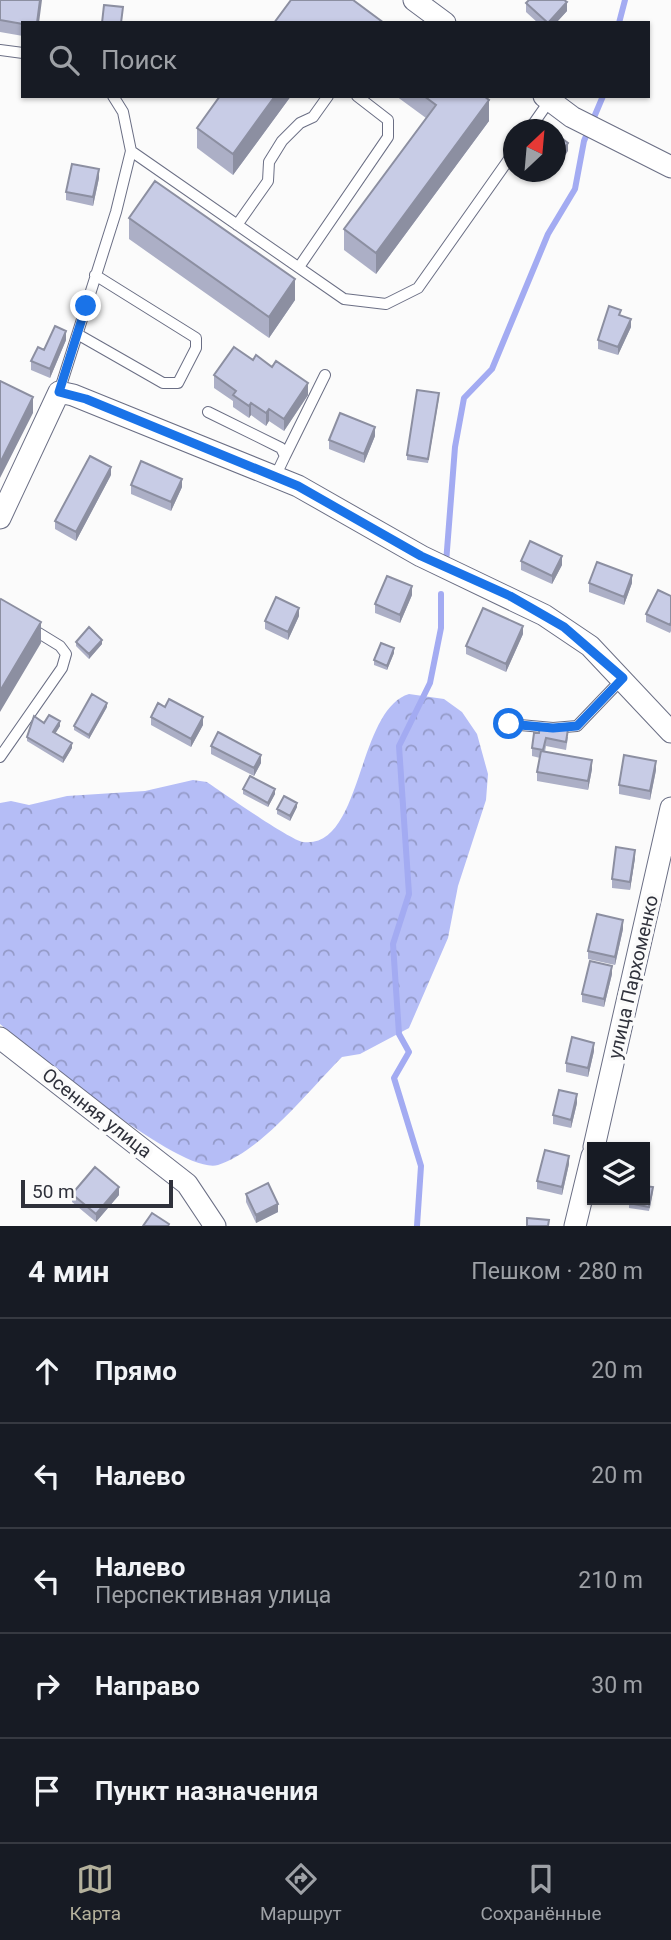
<!DOCTYPE html>
<html lang="ru">
<head>
<meta charset="utf-8">
<style>
  :root { --surface:#171b24; --page:#242831; --text:#f1f3f6; --muted:#9ea1a6; --line:#363941; --accent:#b4b19c }
  body { margin:0; font-family:Roboto,sans-serif; background:var(--page); color:var(--text) }
  .controls { position:absolute; right:21px; bottom:21px; display:grid; overflow:hidden; border-radius:0px; box-shadow:0 2px 5px #0004 }
  .controls button { width:63px; height:63px; display:grid; place-items:center; padding:0; border:0; border-bottom:2px solid var(--line); background:var(--surface); color:var(--text); font:35px sans-serif }
  .compass { position:absolute; left:503px; top:119px; width:63px; height:63px; border-radius:50%; background:var(--surface); box-shadow:0 2px 5px #0004; rotate:26deg }
  .scale { position:absolute; left:21px; bottom:18px; width:152px; box-sizing:border-box; padding-left:7px; border:4px solid #2f313b; border-top:0; font-size:19px; line-height:24px; white-space:nowrap; color:#2f313b; -webkit-text-stroke:5px #fbfbfb; paint-order:stroke }
  .stop { position:absolute; width:21px; height:21px; margin:-16px; border:5px solid #1a73e8; border-radius:50%; background:#fff }
  .stop.end { background:#1a73e8; border-color:#fff; box-shadow:0 2px 7px #0008 }
  .list { margin:0; padding:0; list-style:none }
  h2 { display:flex; justify-content:space-between; align-items:center; height:91px; margin:0; padding:0 28px; font-size:30px }
  h2 small { font-size:23px; font-weight:400; color:var(--muted) }
  .list li { display:grid; grid-template-columns:46px 1fr auto; gap:21px; align-items:center; box-sizing:border-box; height:105px; padding:0 28px; border-top:2px solid var(--line) }
  .list b { display:block; font-size:26px; white-space:nowrap }
  .list p { margin:0; font-size:23px; white-space:nowrap; color:var(--muted) }
  .list em { font-size:23px; font-style:normal; color:var(--muted) }
  .icon { flex:none; width:38px; height:38px; fill:none; stroke:currentColor; stroke-width:2; stroke-linecap:round; stroke-linejoin:round }
  .map { position:relative; flex:none; width:671px; height:1226px; overflow:hidden }
  .search { position:absolute; background:var(--surface); box-shadow:0 2px 5px #0004; left:21px; right:21px; top:21px; height:77px; display:flex; align-items:center; gap:18px; box-sizing:border-box; padding:0 24px; border-radius:0px; color:var(--muted); font-size:26px }
  .sheet { height:616px; background:var(--surface) }
  nav { display:flex; justify-content:space-around; align-items:center; box-sizing:border-box; height:98px; border-top:2px solid var(--line); background:var(--surface); font-size:19px; color:var(--muted) }
  nav a { display:grid; justify-items:center; gap:4px }
  nav .on { color:var(--accent) }
  .map>svg:first-child { display:block }
</style>
</head>
<body>
<div class="map">
<svg width="671" height="1226" viewBox="0 0 671 1226">
  <defs>
    <pattern id="forest-crowns" width="20" height="18" patternUnits="userSpaceOnUse" patternTransform="scale(1.75)"><rect width="20" height="18" fill="#b5bdf6"/><path d="M2 6a3 3 0 1 1 6 0M12 15a3 3 0 1 1 6 0" fill="none" stroke="#949ac8"/></pattern>
  </defs>
  <rect width="100%" height="100%" fill="#fbfbfb"/>
  <path fill="url(#forest-crowns)" d="M409 694 444 699 462 712 477 734 488 774 486 800 458 886 448 938 409 1028 360 1054 342 1057C310 1089 262 1151 218 1165 181 1176 34 1051 0 1024V803L11 801 29 805 67 796 145 791 193 780 207 782C223 793 290 840 303 842 363 850 356 710 409 694Z"/>
  <g fill="none" stroke-linecap="round" stroke-linejoin="round">
    <path stroke="#a3abf2" stroke-width="6" d="M619 23 625 0
      M446 563 455 447 464 398 492 369 548 234 575 189 584 141 603 96
      M417 1226 421 1166 394 1078 409 1052 399 1034 393 944 409 894 399 746 430 683 441 628V594"/>
    <g stroke="#6b6f85" stroke-width="12">
      <path id="lane" d="M0 50 23 53
        M529 130 550 100
        M131 151 344 299 386 304 418 288 514 152
        M237 225 268 181 269 162 282 141 300 123 313 117 328 96
        M299 267 388 137V120L357 96
        M79 335 163 383H178L196 348V338L95 275
        M59 392 116 212 131 151 123 112 113 96
        M208 412 281 448 285 456 275 477
        M285 456 325 375
        M509 724 553 728 577 726 623 678
        M0 757 62 668 66 654 60 646 29 627"/>
    </g>
    <g stroke="#6b6f85" stroke-width="23">
      <path id="street" d="M414 0 445 23
        M544 96 572 117 671 167
        M0 518 59 392 73 395 298 486 421 556 544 615 590 646 671 732
        M0 1038 187 1184 215 1226
        M594 1147 671 808
        M575 1226 592 1156"/>
    </g>
    <use href="#lane" stroke="#fff" stroke-width="10"/>
    <use href="#street" stroke="#fff" stroke-width="21"/>
  </g>
  <path fill="#acafc6" d="M0 0 23 23V36L0 32Z
    M526 3 567 11 556 23H538L526 12Z
    M291 96 233 175 197 148V128Z
    M396 96H484L489 121 376 274 344 250V229L426 118Z
    M540 172H554L549 178Z
    M99 178 93 206 66 200V192Z
    M129 218 295 300 269 338 129 239Z
    M621 315 631 327 618 355 598 349V340Z
    M66 340 50 378 31 370V361L44 350Z
    M253 360 308 395 284 431 269 421 266 426 251 415 249 418 233 407V401L214 388V375Z
    M439 398 428 463 407 460V455Z
    M375 436 364 463 329 449V440Z
    M111 475 76 541 55 529V521Z
    M131 485 182 487 171 511 131 494Z
    M521 561 562 565 552 584 521 570Z
    M589 583H632L624 605 589 592Z
    M412 595 400 623 375 613V604Z
    M671 596V631L670 633 646 622V614Z
    M299 616 288 640 265 629V621Z
    M523 634 506 672 466 654V646Z
    M76 642 102 644 89 659 76 646Z
    M394 653 387 670 374 665V660Z
    M107 707 89 739 74 730V726Z
    M151 717 203 725 191 747 151 725Z
    M44 723 60 726 55 734 72 748 63 763 27 741V737Z
    M534 733 568 737 566 750 546 746 545 752 592 769 588 790 537 781V772L540 758 532 756V748Z
    M211 746 261 763 254 776 211 754Z
    M656 770 650 800 619 794V785Z
    M243 789 275 794 268 807 243 794Z
    M297 807 290 821 277 814V809Z
    M635 858 630 890 612 888V879Z
    M623 929 615 965 588 959V951Z
    M612 974 604 1007 582 1002V994Z
    M594 1051 588 1077 566 1072V1063Z
    M577 1103 571 1128 553 1124V1115Z
    M569 1164 562 1195 537 1189V1181Z
    M653 1192 649 1211 629 1208V1203Z
    M72 1194 119 1195 96 1222 72 1202Z
    M246 1194 278 1212 256 1223 246 1202Z"/>
  <path fill="#8c8fa1" d="M40 0H42L39 23H37Z
    M567 2V11L556 23H549Z
    M275 96H291L233 175V154Z
    M489 100V121L376 274V253Z
    M568 143V151L556 169V161Z
    M99 169V178L93 206V197Z
    M295 279V300L269 338V317Z
    M631 319V327L618 355V347Z
    M66 331V340L50 378V369Z
    M308 383V395L284 431V419Z
    M33 397V413L0 478V463Z
    M251 403V415L249 418V406Z
    M269 409V421L266 426V413Z
    M375 427V436L364 463V454Z
    M111 467V475L76 541V532Z
    M182 479V487L171 511V502Z
    M562 556V565L552 584V576Z
    M632 575V583L624 605V597Z
    M412 586V595L400 623V615Z
    M299 608V616L288 640V632Z
    M41 622V643L0 712V691Z
    M523 626V634L506 672V664Z
    M102 640V644L89 659V654Z
    M394 648V653L387 670V666Z
    M107 703V707L89 739V735Z
    M203 717V725L191 747V739Z
    M60 721V726L53 737V732Z
    M72 743V748L63 763V758Z
    M261 755V763L254 776V768Z
    M592 760V769L588 790V781Z
    M656 761V770L650 800V791Z
    M275 789V794L268 807V803Z
    M297 803V807L290 821V816Z
    M635 850V858L630 890V882Z
    M623 920V929L615 965V957Z
    M612 966V974L604 1007V999Z
    M594 1043V1051L588 1077V1068Z
    M577 1094V1103L571 1128V1120Z
    M569 1156V1164L562 1195V1187Z
    M119 1187V1195L96 1222V1214Z
    M278 1204V1212L256 1223V1215Z"/>
  <path fill="#c8cce6" stroke="#8c8fa1" stroke-width="2" d="M0 0H40L37 23H23V24L0 20Z
    M291 0H353L384 23H274Z
    M529 0H564L567 2 548 23 526 3Z
    M104 5 123 7 121 23H102Z
    M220 96H275L233 154 197 128Z
    M424 96H484L489 100 376 253 344 229 436 105Z
    M543 125 549 130H540Z
    M556 134 568 143 556 161Z
    M72 164 99 169 93 197 66 192Z
    M155 181 295 279 269 317 129 218Z
    M609 306 621 310 619 315 631 319 618 347 598 340Z
    M55 326 66 331 50 369 31 361 38 347 44 350Z
    M234 347 253 360 256 355 272 367 276 361 308 383 284 419 269 409 266 413 251 403 249 406 233 395 236 391 214 375Z
    M0 381 33 397 0 463Z
    M417 390 439 393 428 459 407 455Z
    M340 413 375 427 364 454 329 440Z
    M90 456 111 467 76 532 55 521Z
    M141 461 182 479 171 502 131 485Z
    M530 541 562 556 552 576 521 561Z
    M597 562 632 575 624 597 589 583Z
    M387 576 412 586 400 615 375 604Z
    M658 590 671 596V622L670 625 646 614Z
    M276 597 299 608 288 632 265 621Z
    M1 599 41 622 0 691V600Z
    M483 608 523 626 506 664 466 646Z
    M89 627 102 640 89 654 76 642Z
    M381 643 394 648 387 666 374 660Z
    M92 694 107 703 89 735 74 726Z
    M169 699 203 717 191 739 151 717 158 703 165 707Z
    M49 715 60 721 53 732 72 743 63 758 27 737 34 716 44 723Z
    M540 724 568 729 566 742 546 738 543 750 532 748 534 733H539Z
    M218 732 261 755 254 768 211 746Z
    M541 751 592 760 588 781 537 772Z
    M624 755 656 761 650 791 619 785Z
    M250 776 275 789 268 803 243 789Z
    M284 796 297 803 290 816 277 809Z
    M616 847 635 850 630 882 612 879Z
    M597 914 623 920 615 957 588 951Z
    M590 961 612 966 604 999 582 994Z
    M572 1037 594 1043 588 1068 566 1063Z
    M559 1090 577 1094 571 1120 553 1115Z
    M545 1150 569 1156 562 1187 537 1181Z
    M95 1167 119 1187 96 1214 72 1194Z
    M268 1183 278 1204 256 1215 246 1194Z
    M645 1186 653 1187 649 1207 629 1203 630 1200H645Z
    M152 1213 169 1224 168 1226H143Z
    M527 1218 549 1220 548 1226H527Z"/>
  <g fill="none" stroke-linecap="round" stroke-linejoin="round">
    <path stroke="#1a73e8" stroke-width="9" d="M86 306 59 392 86 399 298 486 421 556 510 596 564 627 623 678 577 726 553 728 509 724"/>
  </g>
  <g text-anchor="middle" dominant-baseline="central" stroke-width="7" stroke-linejoin="round" paint-order="stroke">
    <g font-size="19" fill="#2f313b" stroke="#fbfbfb">
      <text transform="translate(633 977) rotate(-77)">улица Пархоменко</text>
      <text transform="translate(97 1113) rotate(38)">Осенняя улица</text>
    </g>
  </g>
</svg>
<div class="controls">
<button><svg class="icon" aria-label="layers" viewBox="0 0 24 24"><path d="M12 4l9 5-9 5-9-5zM3 14l9 5 9-5"/></svg></button>
</div>
<svg class="compass" viewBox="-18 -18 36 36"><path d="M0-13l5 13h-10z" fill="#e53935"/><path d="M0 13l5-13h-10z" fill="#9ea1a6"/></svg>
<div class="scale">50 m</div>
<div class="stop" style="left:509px;top:724px"></div>
<div class="stop end" style="left:86px;top:306px"></div>
<div class="search"><svg class="icon" aria-label="search" viewBox="0 0 24 24"><circle cx="10" cy="10" r="6"/><path d="M15 15l6 6"/></svg>Поиск</div>
</div>
<section class="sheet">
<h2>4 мин<small>Пешком · 280 m</small></h2>
<ul class="list">
<li><svg class="icon" aria-label="ahead" viewBox="0 0 24 24"><path d="M12 20V5M6 11l6-6 6 6"/></svg><div><b>Прямо</b></div><em>20 m</em></li>
<li><svg class="icon" aria-label="left" viewBox="0 0 24 24"><path d="M17 20v-9H6M10 6l-5 5 5 5"/></svg><div><b>Налево</b></div><em>20 m</em></li>
<li><svg class="icon" aria-label="left" viewBox="0 0 24 24"><path d="M17 20v-9H6M10 6l-5 5 5 5"/></svg><div><b>Налево</b><p>Перспективная улица</p></div><em>210 m</em></li>
<li><svg class="icon" aria-label="right" viewBox="0 0 24 24"><path d="M7 20v-9h11M14 6l5 5-5 5"/></svg><div><b>Направо</b></div><em>30 m</em></li>
<li><svg class="icon" aria-label="arrive" viewBox="0 0 24 24"><path d="M6 21V4h12l-3 4 3 4H6"/></svg><div><b>Пункт назначения</b></div></li>
</ul>
</section>
<nav>
<a class="on"><svg class="icon" aria-label="map" viewBox="0 0 24 24"><path d="M3 6l6-2 6 2 6-2v14l-6 2-6-2-6 2zM9 4v14M15 6v14"/></svg>Карта</a>
<a><svg class="icon" aria-label="directions" viewBox="0 0 24 24"><path d="M12 3l9 9-9 9-9-9zM9 14v-3h6M13 9l2 2-2 2"/></svg>Маршрут</a>
<a><svg class="icon" aria-label="saved" viewBox="0 0 24 24"><path d="M7 4h10v16l-5-4-5 4z"/></svg>Сохранённые</a>
</nav>
</body>
</html>
